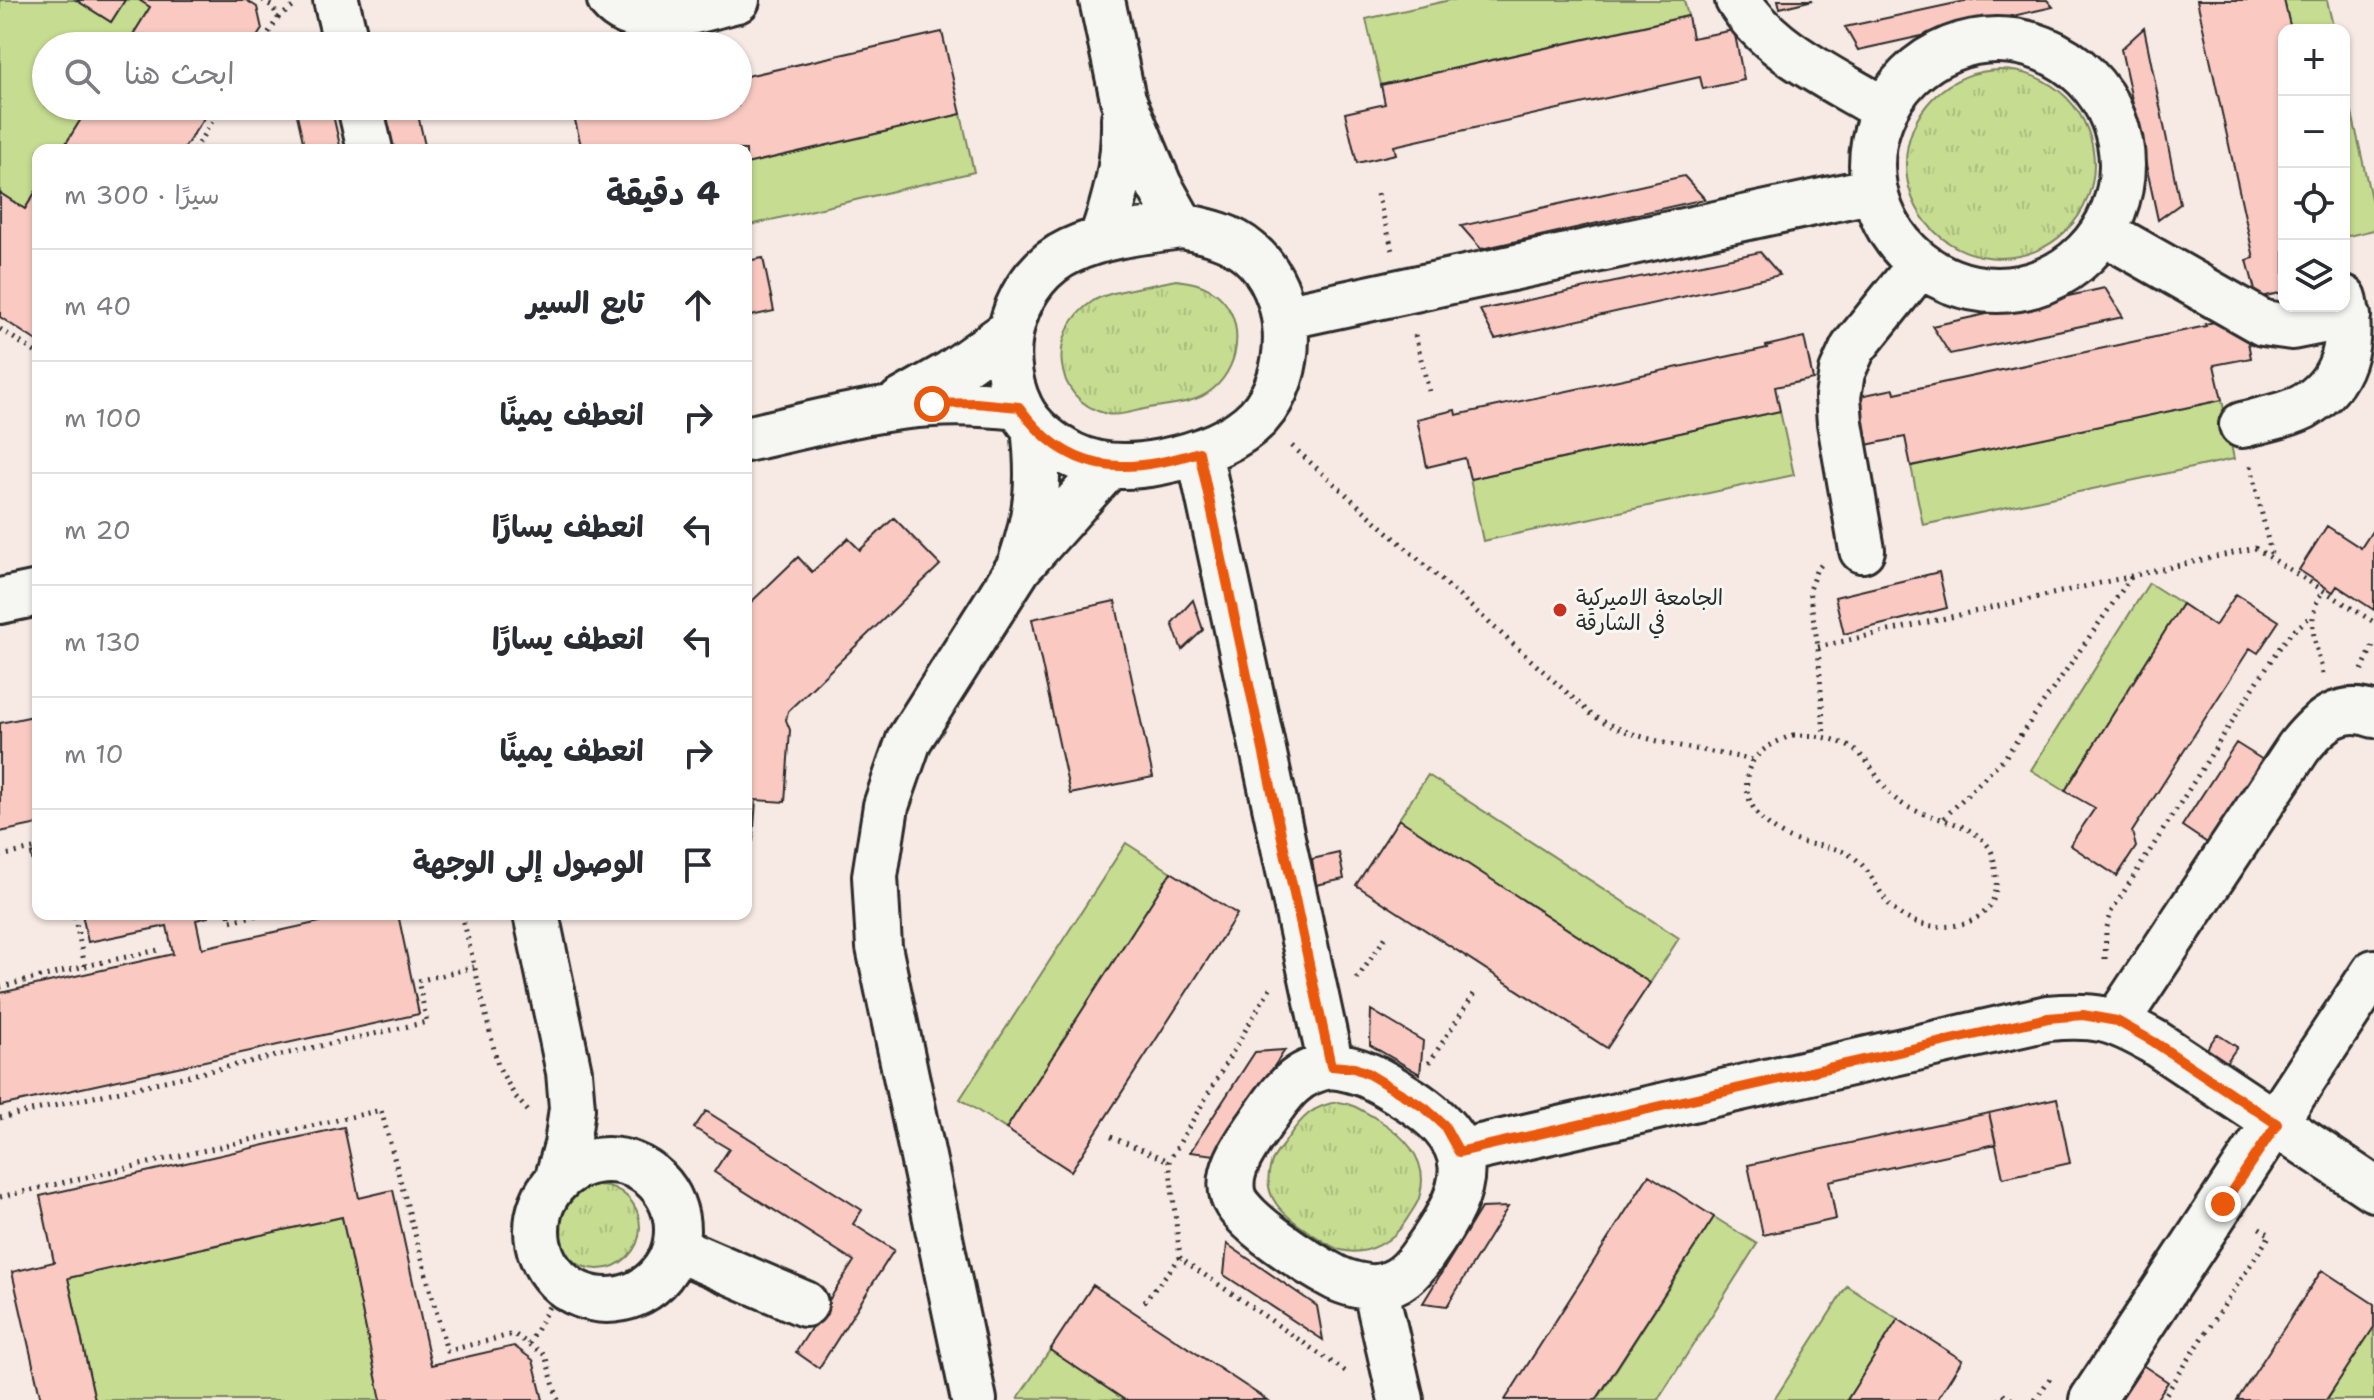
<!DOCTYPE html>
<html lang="ar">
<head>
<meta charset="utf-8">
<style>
  :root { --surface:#fff; --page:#f2f2f3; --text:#2b2b33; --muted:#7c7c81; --line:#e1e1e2 }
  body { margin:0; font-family:"Shantell Sans","Playpen Sans Arabic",sans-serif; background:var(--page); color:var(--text); direction:rtl }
  .controls { position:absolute; right:24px; top:24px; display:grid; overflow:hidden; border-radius:16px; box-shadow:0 2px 6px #0004 }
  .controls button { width:72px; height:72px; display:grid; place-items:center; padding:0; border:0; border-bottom:2px solid var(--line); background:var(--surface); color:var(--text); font:40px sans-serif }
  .stop { position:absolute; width:24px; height:24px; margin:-18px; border:6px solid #ea580c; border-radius:50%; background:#fff }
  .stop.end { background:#ea580c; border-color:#fff; box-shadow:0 2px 8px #0008 }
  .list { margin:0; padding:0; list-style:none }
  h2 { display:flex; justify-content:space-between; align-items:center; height:104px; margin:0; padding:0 32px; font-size:34px }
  h2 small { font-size:26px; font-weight:400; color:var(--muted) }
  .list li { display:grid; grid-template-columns:52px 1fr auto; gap:24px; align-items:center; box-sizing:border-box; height:112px; padding:0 32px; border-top:2px solid var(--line) }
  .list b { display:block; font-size:30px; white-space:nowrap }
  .list em { font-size:26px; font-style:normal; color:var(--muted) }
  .icon { flex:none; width:44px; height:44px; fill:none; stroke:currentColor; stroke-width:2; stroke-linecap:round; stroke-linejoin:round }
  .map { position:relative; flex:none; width:2374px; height:1400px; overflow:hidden; direction:ltr }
  .search { position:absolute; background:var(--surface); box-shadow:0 2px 6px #0004; left:32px; top:32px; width:720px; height:88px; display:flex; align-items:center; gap:20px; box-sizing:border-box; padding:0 28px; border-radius:44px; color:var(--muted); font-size:30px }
  .panel { position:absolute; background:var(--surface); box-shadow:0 2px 6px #0004; left:32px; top:144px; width:720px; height:776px; border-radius:16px; direction:rtl }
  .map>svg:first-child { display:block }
</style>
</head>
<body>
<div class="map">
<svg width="2374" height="1400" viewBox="0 0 2374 1400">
  <defs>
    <pattern id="grass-tufts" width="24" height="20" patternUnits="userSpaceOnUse" patternTransform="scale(2)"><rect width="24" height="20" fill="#c6dc91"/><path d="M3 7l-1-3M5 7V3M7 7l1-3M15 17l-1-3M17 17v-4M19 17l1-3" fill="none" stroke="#aabd7d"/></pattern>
  </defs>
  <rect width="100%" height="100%" fill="#f7e9e4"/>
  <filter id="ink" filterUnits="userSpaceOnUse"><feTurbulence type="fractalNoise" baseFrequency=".0125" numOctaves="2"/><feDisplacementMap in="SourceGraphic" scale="16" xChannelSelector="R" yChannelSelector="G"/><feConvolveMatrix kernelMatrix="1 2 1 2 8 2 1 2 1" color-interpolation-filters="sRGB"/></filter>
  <g filter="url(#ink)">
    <path fill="url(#grass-tufts)" stroke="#78845e" stroke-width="2" d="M1906 164a94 94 0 1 1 188 0a94 94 0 1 1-188 0Z
      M1176 280C1188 282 1200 283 1211 290 1246 312 1243 364 1213 389 1196 404 1170 404 1149 408 1137 410 1119 417 1107 414 1051 400 1047 331 1093 301 1109 291 1155 285 1176 280Z
      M1339 1102C1354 1104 1364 1112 1377 1119 1405 1136 1431 1161 1419 1198 1417 1205 1411 1212 1407 1219 1394 1241 1367 1257 1341 1250 1330 1247 1319 1238 1309 1232 1285 1216 1260 1198 1271 1164 1273 1156 1282 1147 1287 1139 1301 1118 1313 1105 1339 1102Z
      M556 1227a42 42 0 1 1 84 0a42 42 0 1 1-84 0Z"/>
    <path fill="#c6dc91" stroke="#78845e" stroke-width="2" d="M0 0H76L111 22 125 0H139L150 7 126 46H46V106H89L62 150H38V188L25 209 0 193Z
      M1450 0H1684L1688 16 1381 85 1366 19Z
      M2284 0H2327L2334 30H2291Z
      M2344 77 2374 212V230L2344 237Z
      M961 114 974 172 746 226V164Z
      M2222 400 2234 459 1923 525 1911 466Z
      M1780 411 1794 475 1483 541 1470 479Z
      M2149 583 2182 604 2065 791 2031 770Z
      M1428 775 1679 938 1650 983 1399 819Z
      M1126 843 1171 872 1006 1129 960 1099Z
      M342 1217 381 1400H95L68 1278Z
      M1714 1217 1757 1244 1658 1400H1597Z
      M1847 1286 1898 1319 1847 1400H1774Z
      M2374 1327V1400H2326Z
      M1050 1350 1125 1400 1018 1398Z"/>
    <path fill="#facac2" stroke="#2b2b2b" stroke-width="2" d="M76 0H125L111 22Z
      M139 0H246L257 7 262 29 251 46H126L150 7Z
      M1778 0H1813L1780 8Z
      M1970 0H2047L2053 7 1858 50 1845 27Z
      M2197 0H2284L2291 30H2284V292L2257 298 2247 260 2254 258Z
      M1688 16 1692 38 1734 30 1744 80 1703 89 1700 77 1394 146 1396 154 1357 163 1345 113 1385 104 1381 85Z
      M2144 28 2180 204 2158 220 2121 49Z
      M942 32 961 114 746 164V150H582L574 116 618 106H738V78Z
      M89 106H212L183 150H62Z
      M295 106H331L341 150H305Z
      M382 106H416L426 150H392Z
      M1684 176 1705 199 1481 249 1461 226Z
      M38 188V342L0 317V193L25 209Z
      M1760 252 1780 275 1495 339 1480 310Z
      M763 258 774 311 746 317V261Z
      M2105 288 2123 317 1950 354 1932 326Z
      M2243 316 2251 358 2214 365 2222 400 1911 466 1905 437 1866 445 1855 397 1894 389 1895 393 2206 326 2205 324Z
      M1804 337 1813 379 1775 387 1780 411 1470 479 1465 458 1427 467 1417 419 1455 410 1456 415 1767 348 1766 346Z
      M894 518 940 565 788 711 786 720 790 730 785 802 756 800 753 841H746V607L798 557 812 572 848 538 860 550Z
      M2327 526 2361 548 2374 528V610L2337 586 2333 592 2299 570Z
      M1939 572 1947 608 1844 634 1835 597Z
      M2236 594 2279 621 2258 653 2250 648 2132 832 2136 847 2117 876 2070 845 2095 808 2065 791 2182 604 2215 626Z
      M1193 600 1203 630 1182 650 1172 623Z
      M1115 601 1153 777 1070 794 1032 619Z
      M38 715V824L0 832V723Z
      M2236 743 2263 760 2209 844 2182 826Z
      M1399 819 1650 983 1607 1048 1356 885Z
      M38 852V877H36L31 854Z
      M1339 853 1344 879 1316 885 1312 859Z
      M1171 872 1237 914 1071 1171 1006 1129Z
      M82 914H208V917L196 920 202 948 356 914H398L419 1014 0 1106V993L173 954 167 926 88 942Z
      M1371 1010 1423 1041 1420 1074 1370 1045Z
      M2217 1034 2237 1047 2224 1066 2204 1053Z
      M1285 1050 1215 1155 1190 1152 1255 1052Z
      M2057 1098 2070 1163 2003 1178 1989 1113Z
      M706 1111 862 1210 853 1224 894 1250 819 1368 796 1352 854 1261 714 1172 729 1149 694 1128Z
      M1989 1113 1996 1144 1829 1181 1836 1219 1763 1235 1748 1165Z
      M344 1127 359 1198 393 1190 431 1365 514 1346 533 1360 543 1400H381L342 1217 68 1278 95 1400H41L12 1272 54 1262 40 1196Z
      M1649 1175 1714 1217 1596 1400H1505Z
      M1508 1207 1447 1306 1423 1303 1481 1208Z
      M1227 1244 1317 1306 1323 1340 1224 1275Z
      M2322 1270 2374 1304V1327L2326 1400H2237Z
      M1093 1285 1267 1400H1125L1050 1350Z
      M1898 1319 1962 1360 1937 1400H1847Z
      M2141 1364 2168 1382 2156 1400H2118Z"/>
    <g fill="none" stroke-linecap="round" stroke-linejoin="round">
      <g stroke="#2b2b2b" stroke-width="50">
        <path id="minor" d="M336 0 347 46
          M610 0C638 34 700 8 737 0
          M1102 0 1123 99 1159 185 1182 226
          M1738 0C1770 52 1834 79 1884 110
          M1872 165a125 125 0 1 1 250 0a125 125 0 1 1-250 0Z
          M360 106 370 150
          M1182 226C1206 231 1229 235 1249 252 1295 291 1298 373 1258 417 1233 443 1196 455 1161 462 1131 468 1100 469 1072 455 1052 445 1030 428 1020 407 993 352 1014 277 1070 251 1104 235 1145 231 1182 226Z
          M2103 232 2263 323 2292 327 2348 316
          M1101 240C1116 199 1125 162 1124 118
          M1284 317 1874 190
          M900 402 951 373 1010 331
          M2242 425C2261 420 2285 416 2303 407 2344 384 2354 342 2344 298
          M746 439C807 426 870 407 933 404 962 402 991 404 1019 407
          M1199 452 1331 1066
          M1862 550 1840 423 1838 397 1842 372 1853 348 1920 265
          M1021 562C1038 511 1040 481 1034 427
          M0 601 38 593
          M536 914 569 1072 572 1108 567 1145 557 1181
          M2117 1021 2299 747C2319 722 2340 702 2374 715
          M1331 1066C1361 1069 1377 1079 1403 1095 1482 1143 1473 1185 1424 1253 1412 1271 1399 1284 1377 1287 1364 1288 1346 1283 1336 1278 1311 1265 1240 1221 1233 1196 1225 1169 1249 1141 1263 1120 1282 1092 1296 1071 1331 1066Z
          M1459 1152 2048 1018C2096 1014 2112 1018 2154 1042L2374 1189
          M537 1230a70 70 0 1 1 140 0a70 70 0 1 1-140 0Z
          M675 1248 805 1304
          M1375 1287 1401 1400
          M974 1400 879 947 875 876 886 806 909 740 1019 567 1108 467
          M2092 1400 2374 972"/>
      </g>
      <path stroke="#2b2b2b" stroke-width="5" stroke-dasharray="2 6" stroke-linecap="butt" d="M278 18 293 7
        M260 46 278 18 273 7 263 0
        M194 150 222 106
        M1377 194 1393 251
        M0 329 38 354
        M1415 335 1429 391
        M1292 446 1592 715C1639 744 1699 748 1753 760
        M2251 466 2272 558
        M1821 565 1816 571 1809 590 1818 647 1824 736
        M1818 647 2255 548 2374 622
        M2362 670 2374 643
        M2323 674C2316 642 2304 619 2323 591
        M1793 735C1812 735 1829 736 1846 745 1877 761 1875 787 1904 805 1931 821 1968 819 1989 847 1994 854 1995 868 1996 876 2002 925 1943 936 1908 919 1881 907 1878 878 1857 860 1840 846 1821 847 1800 842 1772 834 1743 809 1747 778 1749 754 1772 743 1793 735Z
        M1944 818 2006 756 2132 576
        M0 856 38 848
        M229 914 230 921 263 914
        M462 914 498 1066 515 1096 528 1111
        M2105 959 2106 931 2111 912 2275 654 2290 634 2312 615
        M85 966 158 950
        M1357 979 1387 935
        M0 987 85 966 74 914
        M1270 988 1169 1161 1180 1258 1349 1374
        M1429 1063 1475 992
        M0 1118 427 1022 418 981 474 967
        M1111 1137 1169 1161
        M0 1197 381 1110 447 1351 514 1334 545 1355 558 1400
        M1144 1302 1180 1258
        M529 1344 561 1284
        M1999 1400 2002 1394 2013 1400
        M2035 1400 2053 1374
        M2162 1400 2270 1235 2258 1227"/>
      <use href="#minor" stroke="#f6f6f2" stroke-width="44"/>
    </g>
  </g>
  <g fill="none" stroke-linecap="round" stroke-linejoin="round" filter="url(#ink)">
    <path stroke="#ea580c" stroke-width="10" d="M932 404 976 403 1019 407C1068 475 1124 476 1199 452L1331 1066 1354 1068 1367 1073 1425 1108 1444 1125 1459 1152 2048 1018 2083 1015 2117 1021 2154 1042 2277 1124 2223 1204"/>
  </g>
  <circle fill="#c8321e" stroke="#f6f6f2" stroke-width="3" cx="1560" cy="610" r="8"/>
  <g text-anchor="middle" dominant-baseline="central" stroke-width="6" stroke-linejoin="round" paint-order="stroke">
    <g font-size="22" fill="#2b2b2b" stroke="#f6f6f2" text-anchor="start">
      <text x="1576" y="597">الجامعة الاميركية<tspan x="1576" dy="25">في الشارقة</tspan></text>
    </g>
  </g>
</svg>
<div class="controls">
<button>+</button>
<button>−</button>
<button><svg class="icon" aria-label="locate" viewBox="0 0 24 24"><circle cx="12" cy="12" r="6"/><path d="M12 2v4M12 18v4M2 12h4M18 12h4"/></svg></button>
<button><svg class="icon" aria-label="layers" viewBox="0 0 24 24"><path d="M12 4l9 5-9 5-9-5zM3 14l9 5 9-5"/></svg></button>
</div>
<div class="stop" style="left:932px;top:404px"></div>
<div class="stop end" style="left:2223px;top:1204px"></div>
<div class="search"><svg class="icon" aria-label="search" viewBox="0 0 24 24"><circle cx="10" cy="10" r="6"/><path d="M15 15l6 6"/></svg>ابحث هنا</div>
<section class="panel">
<h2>4 دقيقة<small>سيرًا · 300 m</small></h2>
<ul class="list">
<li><svg class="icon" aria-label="ahead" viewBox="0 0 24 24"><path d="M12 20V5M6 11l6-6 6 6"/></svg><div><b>تابع السير</b></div><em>40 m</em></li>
<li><svg class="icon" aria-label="right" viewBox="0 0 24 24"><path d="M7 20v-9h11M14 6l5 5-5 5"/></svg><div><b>انعطف يمينًا</b></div><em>100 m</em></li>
<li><svg class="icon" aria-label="left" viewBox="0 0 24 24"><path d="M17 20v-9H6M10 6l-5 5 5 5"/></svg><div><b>انعطف يسارًا</b></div><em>20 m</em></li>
<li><svg class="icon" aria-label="left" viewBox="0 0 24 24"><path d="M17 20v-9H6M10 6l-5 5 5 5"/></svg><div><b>انعطف يسارًا</b></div><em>130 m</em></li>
<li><svg class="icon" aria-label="right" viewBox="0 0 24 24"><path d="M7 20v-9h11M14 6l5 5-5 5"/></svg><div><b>انعطف يمينًا</b></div><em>10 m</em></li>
<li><svg class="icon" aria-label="arrive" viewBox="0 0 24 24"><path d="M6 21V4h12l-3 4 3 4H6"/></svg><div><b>الوصول إلى الوجهة</b></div></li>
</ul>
</section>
</div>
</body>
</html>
